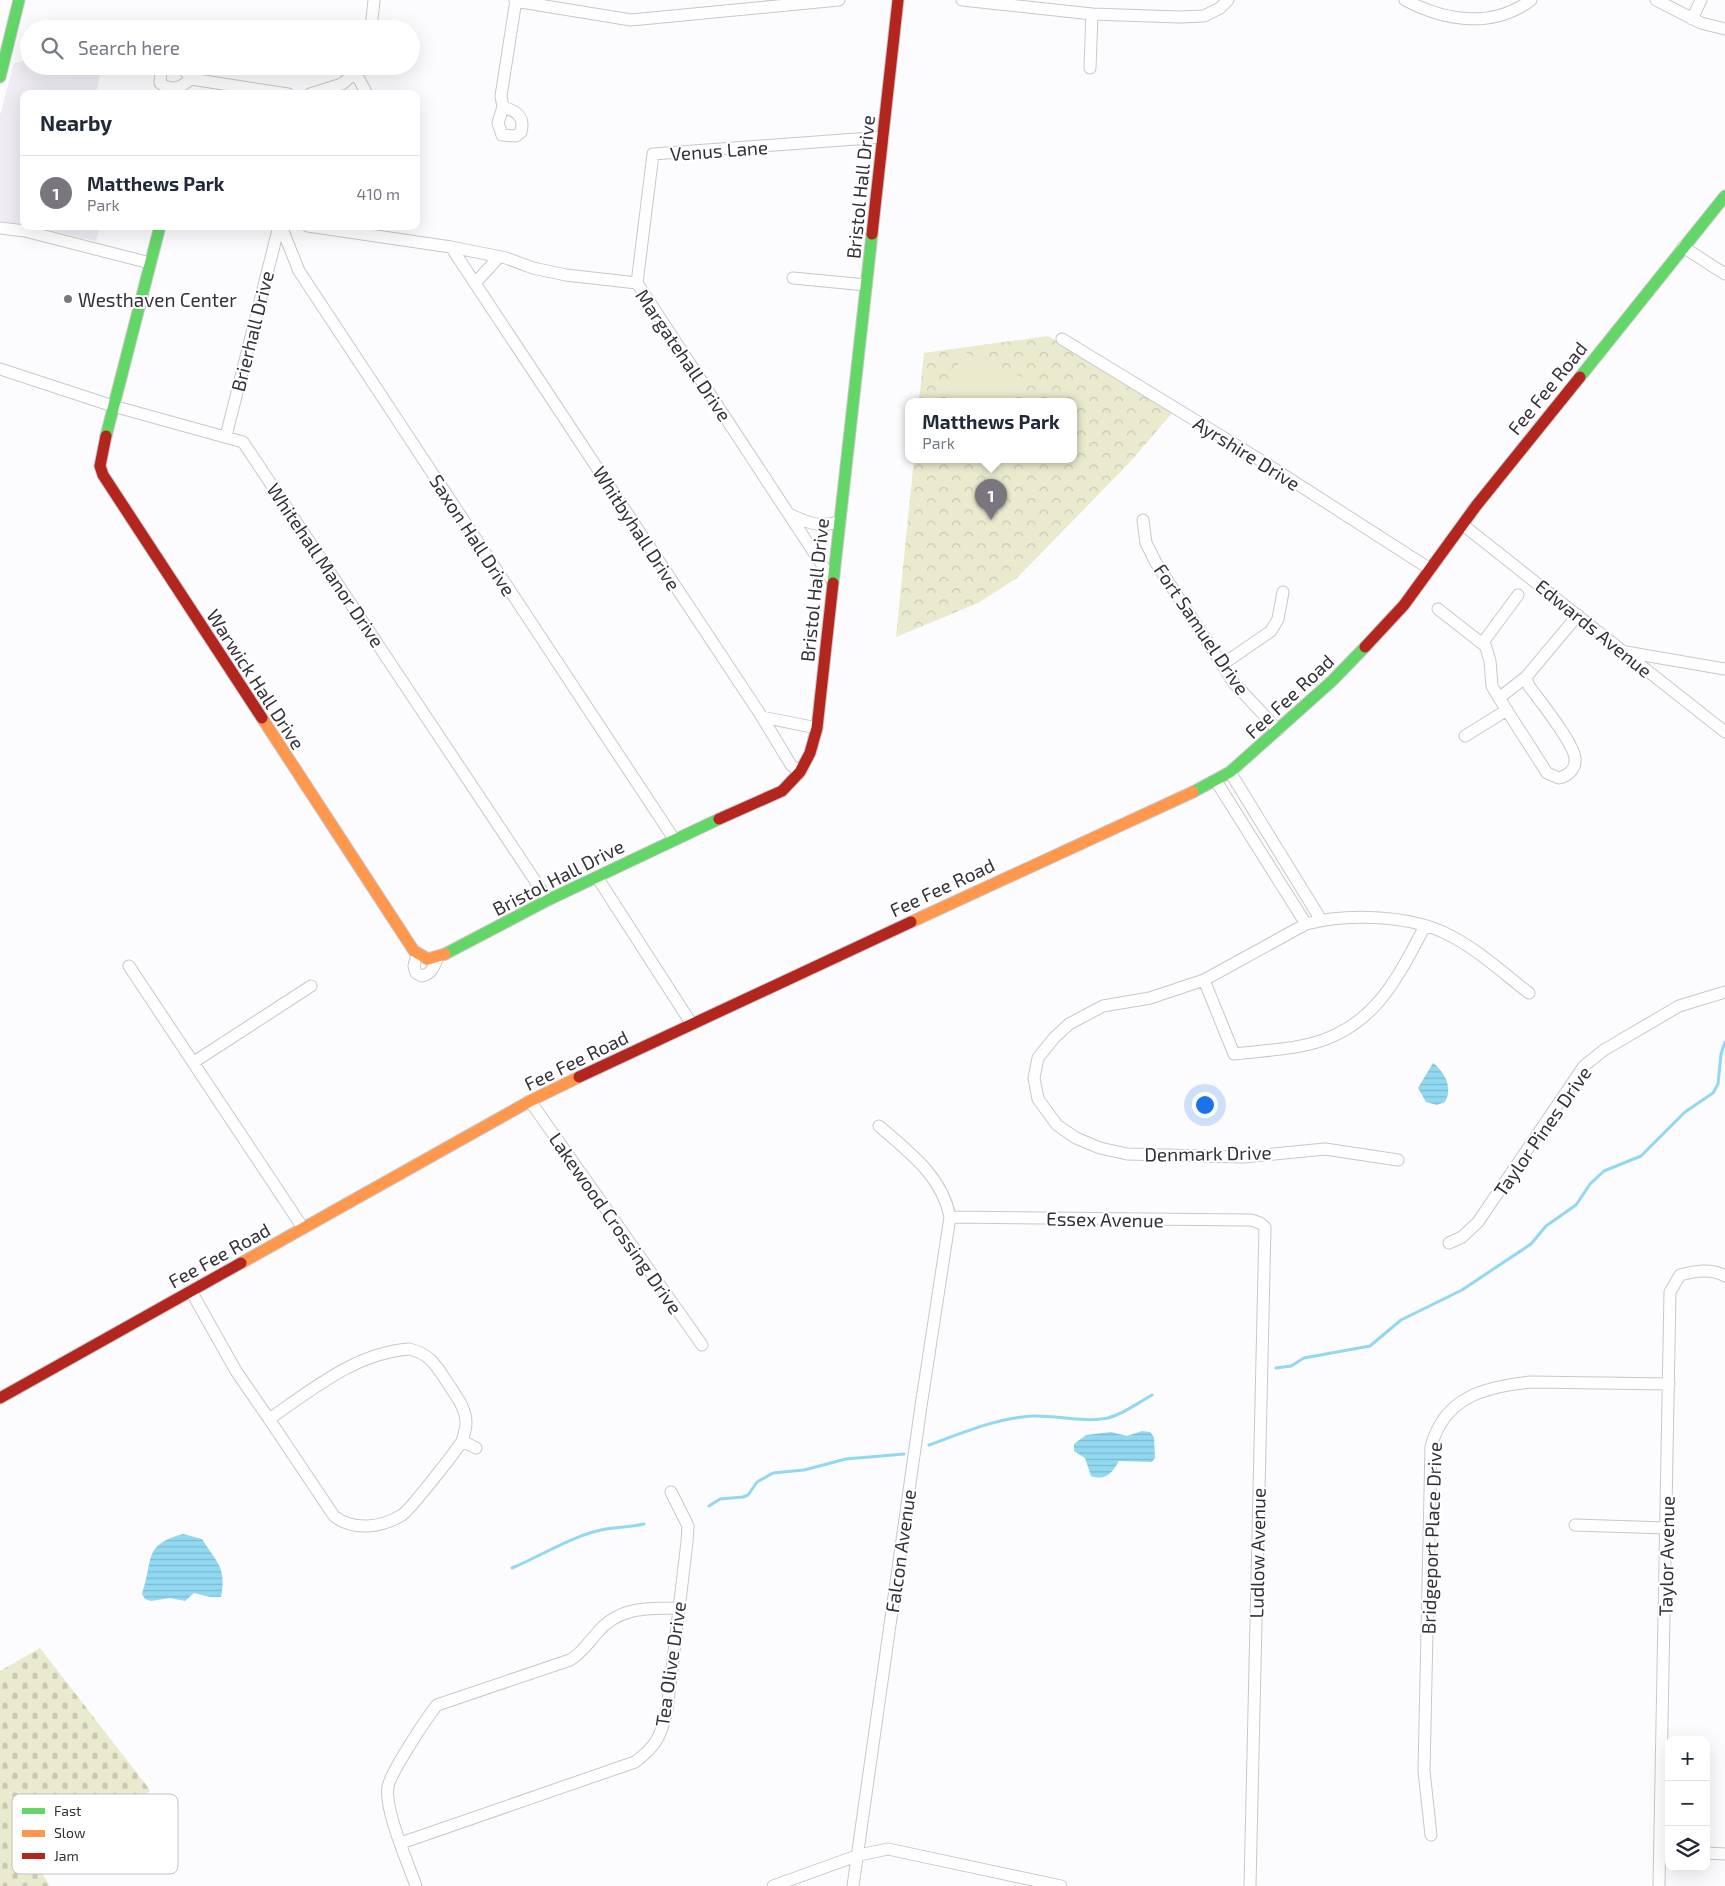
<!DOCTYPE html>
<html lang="en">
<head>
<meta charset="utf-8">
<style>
  :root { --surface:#fff; --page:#f2f2f3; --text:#1f2937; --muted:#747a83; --line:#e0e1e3; --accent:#79777d }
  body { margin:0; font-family:"Exo 2",sans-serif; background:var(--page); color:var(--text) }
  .controls { position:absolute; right:15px; bottom:15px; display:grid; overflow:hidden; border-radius:10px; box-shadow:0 5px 20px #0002 }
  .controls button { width:45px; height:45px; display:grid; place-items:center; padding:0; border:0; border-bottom:1px solid var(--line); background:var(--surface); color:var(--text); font:25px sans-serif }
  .you { position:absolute; left:1204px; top:1104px; width:18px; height:18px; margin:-12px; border:4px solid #fff; border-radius:50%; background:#1a73e8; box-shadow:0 0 0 8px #1a73e833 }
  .badge { display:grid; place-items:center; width:32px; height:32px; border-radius:50%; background:var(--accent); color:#fff; font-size:16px; font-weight:700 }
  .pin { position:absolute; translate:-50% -41px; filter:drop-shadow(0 1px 2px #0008) }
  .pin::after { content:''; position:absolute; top:26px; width:18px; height:15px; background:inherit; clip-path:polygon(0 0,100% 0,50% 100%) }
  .popup { position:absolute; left:905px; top:398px; width:172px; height:65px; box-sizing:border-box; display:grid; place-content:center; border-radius:10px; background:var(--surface); filter:drop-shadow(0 1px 4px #0005); font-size:16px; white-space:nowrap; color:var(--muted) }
  .popup b { font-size:19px; color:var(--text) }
  .popup::after { content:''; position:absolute; left:50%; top:100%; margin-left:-10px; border:10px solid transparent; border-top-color:var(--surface) }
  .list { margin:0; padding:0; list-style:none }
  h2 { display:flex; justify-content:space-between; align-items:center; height:65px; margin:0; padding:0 20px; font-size:21px }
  h2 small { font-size:16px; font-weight:400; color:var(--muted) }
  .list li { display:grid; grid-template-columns:32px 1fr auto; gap:15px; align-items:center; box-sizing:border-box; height:75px; padding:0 20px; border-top:1px solid var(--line) }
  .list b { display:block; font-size:19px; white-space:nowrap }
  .list p { margin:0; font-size:16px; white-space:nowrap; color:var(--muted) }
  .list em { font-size:16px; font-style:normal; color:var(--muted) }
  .icon { flex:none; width:28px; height:28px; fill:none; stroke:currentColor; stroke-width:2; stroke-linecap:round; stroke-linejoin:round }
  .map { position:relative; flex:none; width:1725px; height:1886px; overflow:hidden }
  .search { position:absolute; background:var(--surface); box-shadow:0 5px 20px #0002; left:20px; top:20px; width:400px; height:55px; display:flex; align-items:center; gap:12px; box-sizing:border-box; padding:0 18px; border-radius:28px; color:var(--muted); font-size:19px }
  .panel { position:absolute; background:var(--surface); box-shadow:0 5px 20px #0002; left:20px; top:90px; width:400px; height:140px; border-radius:10px }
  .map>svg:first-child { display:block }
</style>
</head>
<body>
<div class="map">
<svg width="1725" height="1886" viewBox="0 0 1725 1886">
  <defs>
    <pattern id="cemetery-stones" width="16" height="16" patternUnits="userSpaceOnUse" patternTransform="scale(1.25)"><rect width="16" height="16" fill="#eaeacf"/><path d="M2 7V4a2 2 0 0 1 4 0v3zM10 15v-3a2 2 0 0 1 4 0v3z" fill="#c9c9b2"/></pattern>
    <pattern id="park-crowns" width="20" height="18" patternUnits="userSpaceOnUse" patternTransform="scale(1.25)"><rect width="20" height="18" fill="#eaeacf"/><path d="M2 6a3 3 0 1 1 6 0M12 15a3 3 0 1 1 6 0" fill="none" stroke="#c9c9b2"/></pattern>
    <pattern id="water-rules" width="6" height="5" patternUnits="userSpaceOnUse" patternTransform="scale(1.25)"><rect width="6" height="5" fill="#91d8f1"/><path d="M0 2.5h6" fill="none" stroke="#7ebacf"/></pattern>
  </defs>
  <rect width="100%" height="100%" fill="#fcfbfd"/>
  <path fill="#efecf4" d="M29 60V66H102L96 94H24V225L0 221V115L14 63Z
    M30 226H100L96 241Z"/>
  <path fill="url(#cemetery-stones)" d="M40 1648 150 1790 129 1818 93 1842 69 1862 43 1875 50 1886H0V1671Z"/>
  <path fill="url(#park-crowns)" d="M1048 336 1173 412 1130 462 1017 578 978 603 896 637 914 459H1074V401H919L924 353Z"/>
  <path fill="#eaeacf" d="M964 352 1024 378 1026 387 1012 401H950L949 384Z"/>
  <path fill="url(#water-rules)" d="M1433 1063C1445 1072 1453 1088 1445 1102L1437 1105 1426 1102 1418 1088Z
    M1142 1431 1150 1432 1154 1437 1155 1458 1152 1462 1119 1461C1112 1473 1106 1481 1091 1476L1085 1458 1074 1451V1444L1086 1435 1111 1432 1127 1436Z
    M183 1534 202 1539C216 1562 227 1567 221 1597H210L194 1593 185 1601 170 1598 151 1601 145 1599 142 1594C154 1560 142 1545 183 1534Z"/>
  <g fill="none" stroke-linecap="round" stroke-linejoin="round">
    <path stroke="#91d8f1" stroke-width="3" d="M1276 1368 1291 1366 1304 1358 1370 1346 1401 1320 1462 1290 1531 1244 1546 1226 1576 1205 1590 1184 1604 1171 1641 1156 1685 1112 1713 1093 1718 1084 1721 1054 1725 1042
      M929 1445C962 1433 997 1418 1032 1416 1057 1415 1083 1423 1108 1418 1124 1414 1139 1402 1152 1395
      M709 1506 720 1499 743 1497 748 1495 757 1482 773 1473 804 1470 846 1459 904 1454
      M512 1568C541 1556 575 1534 606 1529 619 1527 631 1527 644 1524"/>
    <g stroke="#c9c7cc" stroke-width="13">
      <path id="street" d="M962 0 1092 14 1179 17 1204 16 1220 8 1228 0
        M1405 0C1445 21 1492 29 1531 0
        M1656 0 1701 23 1725 29
        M515 1 631 20 839 0
        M1692 19 1701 0
        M371 29 374 0
        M164 66 161 69 160 83C172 92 180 88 191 79L288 94
        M182 66 191 79
        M1090 68 1092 14
        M356 74 367 94
        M310 94 342 84 363 66
        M503 107C517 111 525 117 521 132L516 136 502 135 498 123 503 107 501 96 516 0
        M281 226 299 271 674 839
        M308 226 451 247 506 258 533 268 566 275 637 283 832 580
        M0 228 25 231 150 263
        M451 247 762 717 791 765 800 772
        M1683 247 1725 274
        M793 278 866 285
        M475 283 499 257
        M637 283 653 154 883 137
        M1062 339 1257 458 1430 569
        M0 369 113 406 243 442 548 900
        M226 436 279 226
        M789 514C805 522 822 529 840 521
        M1143 520 1146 543 1156 563 1234 683 1278 730
        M1463 525 1725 732
        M1518 595 1484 641 1490 661 1492 686 1499 698 1526 677 1578 615
        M1438 609 1484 645
        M1626 652 1725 669
        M1223 664 1271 631 1278 619 1283 592
        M1499 698 1547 773 1559 778C1568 776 1576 769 1575 759 1575 744 1539 700 1529 686L1526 677
        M762 717 817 728
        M1465 736 1507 710
        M1230 772 1321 920
        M1216 781 1306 924
        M597 877 691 1023
        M417 954 414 966 416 973 422 976C431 974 434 967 437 959
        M129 966 303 1228
        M1204 980 1234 1054C1259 1051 1286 1050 1310 1044 1374 1028 1397 979 1425 926
        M194 1062 311 986
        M530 1101 702 1345
        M1398 1160 1325 1149 1243 1157 1127 1154 1100 1148 1076 1138 1057 1125 1038 1099 1034 1078 1038 1058 1054 1038 1069 1024 1103 1006 1150 998 1204 980 1306 924C1345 913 1407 915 1445 933 1475 947 1503 973 1529 993
        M950 1217 1251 1220 1260 1223 1265 1227 1250 1886
        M1449 1243 1462 1237 1478 1222 1584 1066 1604 1050 1679 1006 1725 992
        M191 1291 236 1371 269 1419
        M409 1349C429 1353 436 1365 447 1382 455 1395 466 1407 466 1423 466 1429 464 1435 462 1441 457 1450 409 1511 402 1515 381 1528 353 1531 334 1516L269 1419C312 1390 355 1353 409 1349Z
        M462 1441 476 1448
        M1575 1525 1666 1528
        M1431 1835 1424 1771 1431 1447C1444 1397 1484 1387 1531 1382L1669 1384
        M401 1843 635 1762C657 1746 661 1735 667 1710L687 1542 688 1526 671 1492
        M1706 1853 1725 1854
        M416 1886C408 1863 384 1809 388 1787 390 1773 426 1719 437 1705L570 1660C582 1653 588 1643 597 1633 618 1607 647 1608 678 1608
        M773 1886 859 1855 888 1849 1061 1886
        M853 1886 921 1406 950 1217C942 1176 909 1152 879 1126
        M1659 1886 1670 1292 1680 1275C1695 1271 1711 1268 1725 1276"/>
    </g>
    <g stroke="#c9c7cc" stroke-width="13">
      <path id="fast" d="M0 77 19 0
        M1580 377 1725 196
        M106 436 160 226
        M833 583 872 234
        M1193 792 1230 772 1332 681 1365 647
        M445 954 548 900 719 819"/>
    </g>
    <g stroke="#c9c7cc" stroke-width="13">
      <path id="slow" d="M262 718 414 951 428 959 445 954
        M911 922 1193 792
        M241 1263 530 1101 579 1077"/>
    </g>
    <g stroke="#c9c7cc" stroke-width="13">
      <path id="jam" d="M872 234 898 0
        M106 436 100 466 103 475 262 718
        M1365 647 1404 605 1476 506 1580 377
        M719 819 782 791 800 772 810 753 817 728 833 583
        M579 1077 911 922
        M0 1398 241 1263"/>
    </g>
    <use href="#street" stroke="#fffeff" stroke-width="11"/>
    <use href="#fast" stroke="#63d668" stroke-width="11"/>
    <use href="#slow" stroke="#ff974d" stroke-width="11"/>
    <use href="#jam" stroke="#b3261e" stroke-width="11"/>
  </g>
  <circle fill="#79777d" stroke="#fff" stroke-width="2" cx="68" cy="299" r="5"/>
  <g text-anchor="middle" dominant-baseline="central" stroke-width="4" stroke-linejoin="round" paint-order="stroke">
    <g font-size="19" fill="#333038" stroke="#fff">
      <text transform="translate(719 150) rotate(-4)">Venus Lane</text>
      <text transform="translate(860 187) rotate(-84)">Bristol Hall Drive</text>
      <text transform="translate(252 331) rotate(-76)">Brierhall Drive</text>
      <text transform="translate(684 355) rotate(56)">Margatehall Drive</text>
      <text transform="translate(1547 388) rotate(-51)">Fee Fee Road</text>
      <text transform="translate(1247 453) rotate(32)">Ayrshire Drive</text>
      <text transform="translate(637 528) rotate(57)">Whitbyhall Drive</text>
      <text transform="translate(473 535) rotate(57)">Saxon Hall Drive</text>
      <text transform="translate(326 565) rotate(56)">Whitehall Manor Drive</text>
      <text transform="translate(814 590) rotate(-84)">Bristol Hall Drive</text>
      <text transform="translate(1594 628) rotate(39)">Edwards Avenue</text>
      <text transform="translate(1202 629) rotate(56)">Fort Samuel Drive</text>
      <text transform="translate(256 679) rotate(57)">Warwick Hall Drive</text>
      <text transform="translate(1289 696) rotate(-43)">Fee Fee Road</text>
      <text transform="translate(558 877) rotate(-27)">Bristol Hall Drive</text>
      <text transform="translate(942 887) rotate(-25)">Fee Fee Road</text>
      <text transform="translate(576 1060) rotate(-26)">Fee Fee Road</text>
      <text transform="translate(1542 1131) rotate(-55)">Taylor Pines Drive</text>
      <text transform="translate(1208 1153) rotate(-1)">Denmark Drive</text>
      <text transform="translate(1105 1219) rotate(1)">Essex Avenue</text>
      <text transform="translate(616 1223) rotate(55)">Lakewood Crossing Drive</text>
      <text transform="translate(219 1255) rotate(-29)">Fee Fee Road</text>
      <text transform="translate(1431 1538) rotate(-88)">Bridgeport Place Drive</text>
      <text transform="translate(900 1551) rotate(-82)">Falcon Avenue</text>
      <text transform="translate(1257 1553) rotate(-89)">Ludlow Avenue</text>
      <text transform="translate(1666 1556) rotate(-89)">Taylor Avenue</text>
      <text transform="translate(670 1664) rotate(-82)">Tea Olive Drive</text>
    </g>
    <g font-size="19" fill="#333038" stroke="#fff" text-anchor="start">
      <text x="78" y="299">Westhaven Center</text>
    </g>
  </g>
  <rect x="12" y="1794" width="166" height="80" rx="8" fill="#fff" stroke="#c2c1c3" stroke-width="1"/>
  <rect x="22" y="1808" width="23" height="6" fill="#63d668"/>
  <rect x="22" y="1830" width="23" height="7" fill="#ff974d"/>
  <rect x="22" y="1853" width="23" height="6" fill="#b3261e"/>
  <g font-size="14" fill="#333038">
    <text x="54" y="1816">Fast</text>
    <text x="54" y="1838">Slow</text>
    <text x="54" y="1861">Jam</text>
  </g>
</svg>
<div class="controls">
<button>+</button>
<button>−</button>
<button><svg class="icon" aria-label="layers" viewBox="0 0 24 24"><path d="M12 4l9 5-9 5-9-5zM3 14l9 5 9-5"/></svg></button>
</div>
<div class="you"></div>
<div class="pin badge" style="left:991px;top:520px">1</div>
<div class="popup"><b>Matthews Park</b>Park</div>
<div class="search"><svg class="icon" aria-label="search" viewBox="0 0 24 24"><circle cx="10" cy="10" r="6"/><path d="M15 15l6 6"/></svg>Search here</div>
<section class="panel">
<h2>Nearby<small></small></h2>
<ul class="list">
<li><span class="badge">1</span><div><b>Matthews Park</b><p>Park</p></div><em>410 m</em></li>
</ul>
</section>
</div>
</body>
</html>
